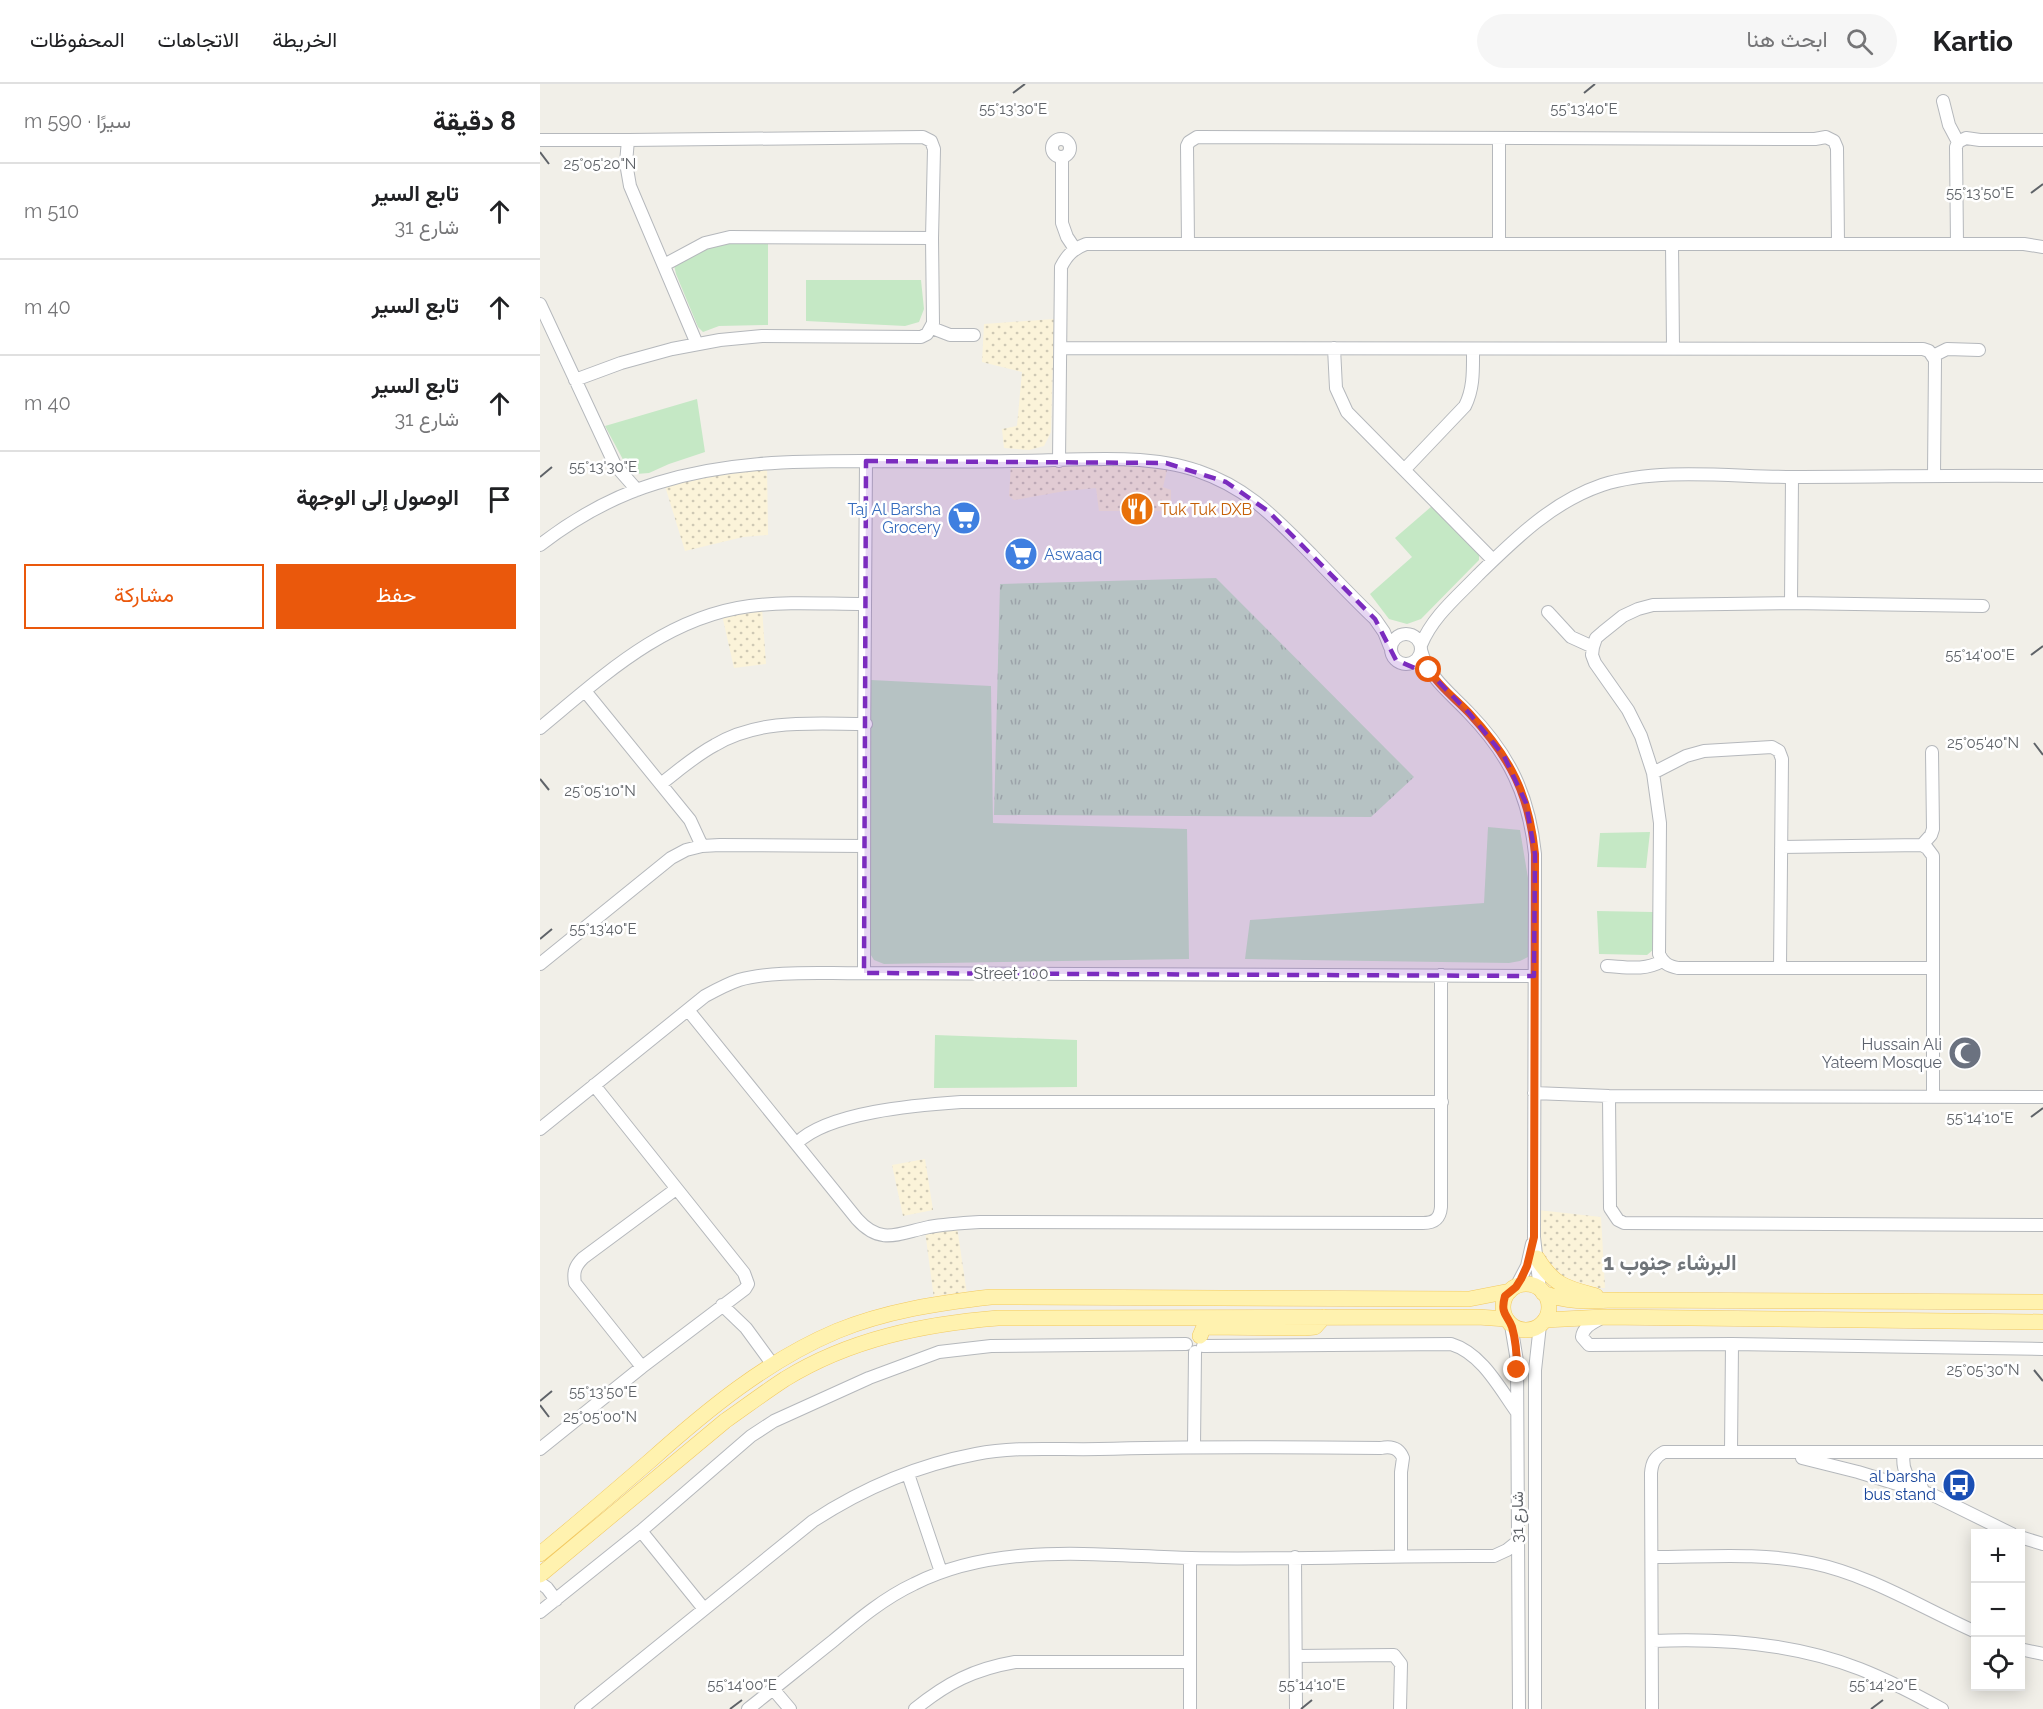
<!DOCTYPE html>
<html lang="ar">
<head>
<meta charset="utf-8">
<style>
  :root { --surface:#fff; --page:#f6f6f6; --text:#202124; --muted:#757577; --line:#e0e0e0; --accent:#ea580c }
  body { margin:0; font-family:Raleway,Vazirmatn,sans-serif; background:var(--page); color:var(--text); direction:rtl }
  .controls { position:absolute; right:18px; bottom:18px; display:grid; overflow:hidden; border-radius:0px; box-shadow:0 3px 15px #0003 }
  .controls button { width:54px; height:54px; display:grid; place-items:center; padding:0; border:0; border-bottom:2px solid var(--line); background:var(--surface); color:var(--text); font:30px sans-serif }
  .stop { position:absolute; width:18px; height:18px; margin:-14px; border:4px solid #ea580c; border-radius:50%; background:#fff }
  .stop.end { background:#ea580c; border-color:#fff; box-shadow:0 2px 6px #0008 }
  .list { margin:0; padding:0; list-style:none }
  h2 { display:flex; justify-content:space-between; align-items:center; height:78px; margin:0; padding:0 24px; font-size:26px }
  h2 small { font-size:20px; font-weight:400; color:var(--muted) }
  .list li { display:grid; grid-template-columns:39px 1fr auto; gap:18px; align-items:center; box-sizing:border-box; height:96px; padding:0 24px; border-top:2px solid var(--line) }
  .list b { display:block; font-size:22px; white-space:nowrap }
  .list p { margin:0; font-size:20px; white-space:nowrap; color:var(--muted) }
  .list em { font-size:20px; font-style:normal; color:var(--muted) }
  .actions { display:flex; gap:12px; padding:18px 24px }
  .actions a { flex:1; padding:14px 0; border:2px solid var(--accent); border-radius:0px; text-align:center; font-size:21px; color:var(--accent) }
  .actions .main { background:var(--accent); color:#fff }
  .icon { flex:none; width:33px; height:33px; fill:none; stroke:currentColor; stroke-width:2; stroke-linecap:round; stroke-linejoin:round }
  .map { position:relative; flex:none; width:1503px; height:1625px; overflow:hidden; direction:ltr }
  header { display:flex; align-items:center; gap:36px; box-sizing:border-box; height:84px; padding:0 30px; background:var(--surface); border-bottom:2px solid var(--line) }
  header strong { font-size:28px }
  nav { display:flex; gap:33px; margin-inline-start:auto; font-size:21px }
  .search { width:420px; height:54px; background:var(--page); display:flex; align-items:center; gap:15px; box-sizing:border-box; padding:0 21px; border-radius:33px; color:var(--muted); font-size:22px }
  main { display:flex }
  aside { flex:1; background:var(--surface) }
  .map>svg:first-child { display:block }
</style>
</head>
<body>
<header>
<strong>Kartio</strong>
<div class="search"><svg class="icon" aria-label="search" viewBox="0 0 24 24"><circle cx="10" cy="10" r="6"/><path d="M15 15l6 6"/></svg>ابحث هنا</div>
<nav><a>الخريطة</a><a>الاتجاهات</a><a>المحفوظات</a></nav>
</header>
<main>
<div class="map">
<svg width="1503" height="1625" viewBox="0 0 1503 1625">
  <defs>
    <pattern id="sand-dots" width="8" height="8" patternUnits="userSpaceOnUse" patternTransform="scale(1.5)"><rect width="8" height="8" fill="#fbf3d9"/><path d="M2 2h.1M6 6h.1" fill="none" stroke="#cec8b4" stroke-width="1.8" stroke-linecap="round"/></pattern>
    <pattern id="park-tufts" width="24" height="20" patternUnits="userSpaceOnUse" patternTransform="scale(1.5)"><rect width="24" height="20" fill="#c5e8c5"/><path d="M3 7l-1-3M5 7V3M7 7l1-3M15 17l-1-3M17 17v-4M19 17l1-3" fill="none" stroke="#a3c0a4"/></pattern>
  </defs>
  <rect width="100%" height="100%" fill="#f1efe8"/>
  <path fill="#c5e8c5" d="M228 156V241L179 242 163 248 158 243 136 190 134 181 171 161 190 157Z
    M266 196H381L384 225 379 238 365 242 266 237Z
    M157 315 165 368 129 380 109 389 96 390 87 383 65 342Z
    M892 422 939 467V476L881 535 867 540 849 535 830 510 872 473 855 454Z
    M331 596 451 602 453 739 647 745 649 875 344 880 334 876 329 868Z
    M948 743 980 746 988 794V873L980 877 969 879 705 875 710 836 944 819Z
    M1110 748 1106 784 1057 783 1060 749Z
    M1057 827 1113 828 1114 865 1107 871 1059 870Z
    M395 951 537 956V1003L394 1004Z"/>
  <path fill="url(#sand-dots)" d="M514 235 511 348 504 362 489 366 464 364 462 345 477 342 482 288 442 278 444 240Z
    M471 380 628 382 623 403 631 406V427H559L556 404 525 407 474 416 469 412Z
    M227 381 228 451 203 453 145 467 125 402 145 396Z
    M222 524 226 580 194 584 182 531Z
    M385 1075 393 1126 363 1132 352 1081Z
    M998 1126 1061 1133 1065 1204H1056L1022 1196 999 1168Z
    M417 1143 427 1210 394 1215 385 1147Z"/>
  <path fill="url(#park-tufts)" d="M676 494 874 693 831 733 454 731 460 500Z"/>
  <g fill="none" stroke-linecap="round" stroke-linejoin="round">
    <g stroke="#b5b8bc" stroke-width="14">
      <path id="minor" d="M1403 17 1409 41 1418 58
        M512 64a9 9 0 1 1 18 0a9 9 0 1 1-18 0Z
        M0 56H88L383 53 391 57 394 65 392 154 393 239 387 250 381 253 222 252 180 256 132 265 81 279 35 296
        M88 56 86 79 90 102 157 260
        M522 73V139L527 153 535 165
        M648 159 647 62 649 58 657 53 1275 55 1286 53 1294 57 1297 64 1298 159
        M959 159V55
        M1132 160 1133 263
        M1417 160 1416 63 1418 58 1426 54 1440 56H1503
        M124 181 165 159 190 153 392 154
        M0 220 75 381 97 406
        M392 244 410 251H434
        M521 264 1383 265 1389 267 1395 276 1394 391
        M794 264 796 304 807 328 953 476
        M1393 272 1407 265 1439 266
        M519 377 521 183C527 171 533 165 546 160H1484L1503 163
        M865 385 925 322C934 304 933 286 933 265
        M0 461C35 434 74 412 117 399 184 378 251 377 321 377 371 377 421 378 472 377 528 377 606 368 658 387 708 404 735 434 771 470 792 492 813 514 835 535L844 548 850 563
        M1251 519 1252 393
        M1008 528 1031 553 1053 563
        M851 565a15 15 0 1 1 30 0a15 15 0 1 1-30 0Z
        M881 561C893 532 917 513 938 491 975 455 1012 418 1062 401 1119 383 1193 393 1253 393 1336 393 1419 391 1503 392
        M881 566C888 593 909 608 928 628 969 670 989 711 995 770L994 1153 1000 1206
        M45 607 150 736 162 762
        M0 644C63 592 125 533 210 522 247 517 286 520 324 520
        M1113 689 1146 672 1164 667 1232 663 1239 667 1242 675 1240 883
        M122 699C139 686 156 671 175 661 220 634 275 640 326 640
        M1382 761 1391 751 1393 745 1392 668
        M1241 763 1382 761 1387 764 1393 772V1012
        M0 880 131 774 146 766 162 762 180 761 324 762
        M1067 882C1086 883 1105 887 1122 877
        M1391 884H1138C1128 882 1123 879 1119 870L1120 739 1113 689 1101 652 1088 626 1055 579 1052 571 1053 563 1056 554 1063 548 1083 532 1098 525 1113 521 1251 519 1443 522
        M324 889C324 718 324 548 326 377
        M148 926 317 1135C341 1162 359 1149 389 1143 406 1140 423 1139 440 1138L883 1139C894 1139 900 1135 901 1123V891
        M994 1009 1069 1012 1503 1013
        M1069 1012 1070 1124 1078 1136 1084 1139 1503 1141
        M0 1045 165 912C176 906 187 900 199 896 232 886 288 890 324 889L994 892
        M257 1059C288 1028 377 1021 421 1018H902
        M976 1203 987 1182 992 1160
        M182 1221 206 1244 233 1281
        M1063 1233C1055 1238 1043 1242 1042 1253L1049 1261 1192 1260 1503 1265
        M971 1241 977 1277 979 1625
        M663 1262 911 1260C941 1269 959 1303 976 1327
        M102 1283 35 1199C33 1188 35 1182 43 1174L136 1105
        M654 1362 655 1268
        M0 1365 102 1283 205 1205 208 1200 204 1189 54 1001
        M1191 1367 1192 1260
        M1364 1368C1361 1386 1367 1395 1382 1404
        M1262 1374 1318 1388 1393 1411 1472 1450
        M368 1390 401 1488
        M101 1447 164 1525
        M1480 1453 1503 1460
        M755 1473 756 1625
        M1112 1473C1165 1473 1220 1468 1272 1479 1330 1491 1382 1524 1436 1548
        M650 1474V1625
        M0 1499 7 1504 16 1516
        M0 1528 101 1447 211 1352 234 1337 329 1294 399 1268 451 1262 646 1260
        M1113 1557C1182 1554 1254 1559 1320 1585 1348 1596 1375 1610 1402 1625
        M1480 1565 1503 1570
        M756 1572 854 1571 861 1580 860 1625
        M233 1605 250 1625
        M41 1625 273 1437C322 1405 378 1381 436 1370 476 1362 518 1366 559 1365 653 1362 747 1363 841 1364 851 1362 859 1364 863 1374L861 1388V1471
        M208 1625C236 1603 264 1580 293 1557 318 1536 344 1514 374 1500 459 1457 560 1472 651 1474 752 1476 853 1471 954 1472L967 1466 977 1458
        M375 1625C407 1599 434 1585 475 1578H650
        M995 1625V1286L1000 1241
        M1112 1625 1111 1389C1112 1378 1115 1373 1124 1368H1503"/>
    </g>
    <g stroke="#f2c960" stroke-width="16">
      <path id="major" d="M997 1174C1014 1202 1027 1204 1056 1212
        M963 1223a23 23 0 1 1 46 0a23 23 0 1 1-46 0Z
        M1003 1209C1027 1218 1046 1218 1071 1216L1503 1218
        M1005 1236 1063 1233 1503 1238
        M660 1252 663 1245 667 1243 765 1244 775 1243 784 1233
        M0 1470C38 1439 74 1408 111 1376 167 1326 226 1277 297 1247 346 1227 398 1219 451 1213L929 1215 970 1207
        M0 1491 185 1337C205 1323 225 1308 245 1295 310 1255 384 1240 458 1234L938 1233 966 1235"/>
    </g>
    <use href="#minor" stroke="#fff" stroke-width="12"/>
    <use href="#major" stroke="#fff2af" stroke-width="15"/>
  </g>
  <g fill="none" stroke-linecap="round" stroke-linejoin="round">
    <path stroke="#ea580c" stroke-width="8" d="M889 586C899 603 917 616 930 630 971 675 989 710 995 770L994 1153 987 1182 981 1195 976 1203 965 1212C960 1230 967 1230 972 1243 976 1257 977 1273 977 1286"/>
  </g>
  <path fill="#7b2cbf" fill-opacity="0.2" stroke="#7b2cbf" stroke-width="4.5" stroke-dasharray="12 8" stroke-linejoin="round" d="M326 377 626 379 686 398 728 427 835 535 856 576 893 592 929 629 964 672 986 719 995 770 994 892 324 889Z"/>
  <path fill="none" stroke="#5f6368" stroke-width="2" d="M473 9 485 0M1044 9 1055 0M0 68 9 80M1491 109 1503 100M0 393 12 383M1491 571 1503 562M1494 659 1503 671M0 695 9 706M0 855 12 845M1491 1033 1503 1024M1494 1286 1503 1297M0 1317 12 1307M0 1321 9 1333M190 1625 202 1616M761 1625 772 1616M1331 1625 1343 1616"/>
  <defs>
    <g id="restaurant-disc" transform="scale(1.725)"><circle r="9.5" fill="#e8710a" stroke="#fff"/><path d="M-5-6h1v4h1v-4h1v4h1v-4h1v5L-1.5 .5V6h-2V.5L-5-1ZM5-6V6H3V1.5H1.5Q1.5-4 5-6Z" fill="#fff"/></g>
    <g id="supermarket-disc" transform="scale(1.725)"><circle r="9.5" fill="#3f7fe0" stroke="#fff"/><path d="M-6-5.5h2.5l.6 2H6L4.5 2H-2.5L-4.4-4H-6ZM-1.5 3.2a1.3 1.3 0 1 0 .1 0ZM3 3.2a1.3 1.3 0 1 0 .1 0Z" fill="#fff"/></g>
    <g id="mosque-disc" transform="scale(1.725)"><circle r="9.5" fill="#6b7280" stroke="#fff"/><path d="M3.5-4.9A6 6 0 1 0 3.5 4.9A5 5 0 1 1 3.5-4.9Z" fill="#fff"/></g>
    <g id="bus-disc" transform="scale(1.725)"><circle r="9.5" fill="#1a4fb4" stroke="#fff"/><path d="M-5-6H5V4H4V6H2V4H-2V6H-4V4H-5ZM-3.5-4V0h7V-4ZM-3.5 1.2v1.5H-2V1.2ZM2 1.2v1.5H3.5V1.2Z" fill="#fff"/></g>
  </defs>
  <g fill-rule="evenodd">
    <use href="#restaurant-disc" x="597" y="425"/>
    <use href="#supermarket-disc" x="424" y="434"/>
    <use href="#supermarket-disc" x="481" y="470"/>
    <use href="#mosque-disc" x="1425" y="969"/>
    <use href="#bus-disc" x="1419" y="1401"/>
  </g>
  <g text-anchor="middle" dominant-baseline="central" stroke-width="5" stroke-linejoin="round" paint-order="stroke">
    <g font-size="16" fill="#366cbe" stroke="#fff" text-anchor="end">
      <text x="401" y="425">Taj Al Barsha<tspan x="401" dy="18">Grocery</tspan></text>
      <text x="504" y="470" text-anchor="start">Aswaaq</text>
    </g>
    <g font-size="16" fill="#c56008" stroke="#fff" text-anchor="start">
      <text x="620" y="425">Tuk Tuk DXB</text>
    </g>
    <g font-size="16" fill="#5f6368" stroke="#fff">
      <text x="471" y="889">Street 100</text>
      <text transform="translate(977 1433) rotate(-90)">شارع 31</text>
    </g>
    <g font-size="16" fill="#5b616d" stroke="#fff" text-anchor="end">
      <text x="1402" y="960">Hussain Ali<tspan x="1402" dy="18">Yateem Mosque</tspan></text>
    </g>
    <g font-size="16" fill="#164399" stroke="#fff" text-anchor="end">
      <text x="1396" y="1392">al barsha<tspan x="1396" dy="18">bus stand</tspan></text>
    </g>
    <g font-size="22" font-weight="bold" fill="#70757a" stroke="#fff">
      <text x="1130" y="1178">البرشاء جنوب 1</text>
    </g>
  </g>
  <g font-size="15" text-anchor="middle" fill="#5f6368" stroke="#fff" stroke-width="5" stroke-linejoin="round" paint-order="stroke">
    <text x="473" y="30">55°13'30"E</text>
    <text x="1044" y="30">55°13'40"E</text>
    <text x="60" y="85">25°05'20"N</text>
    <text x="1440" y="114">55°13'50"E</text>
    <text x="63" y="388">55°13'30"E</text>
    <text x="1440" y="576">55°14'00"E</text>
    <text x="1443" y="664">25°05'40"N</text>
    <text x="60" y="712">25°05'10"N</text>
    <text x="63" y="850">55°13'40"E</text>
    <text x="1440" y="1039">55°14'10"E</text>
    <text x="1443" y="1291">25°05'30"N</text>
    <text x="63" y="1313">55°13'50"E</text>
    <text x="60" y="1338">25°05'00"N</text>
    <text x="202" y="1606">55°14'00"E</text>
    <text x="772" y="1606">55°14'10"E</text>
    <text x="1343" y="1606">55°14'20"E</text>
  </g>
</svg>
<div class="controls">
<button>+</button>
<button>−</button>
<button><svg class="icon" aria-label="locate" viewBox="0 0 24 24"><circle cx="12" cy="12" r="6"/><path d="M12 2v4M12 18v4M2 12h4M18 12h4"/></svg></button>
</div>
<div class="stop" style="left:889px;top:586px"></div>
<div class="stop end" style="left:977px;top:1286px"></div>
</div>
<aside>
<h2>8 دقيقة<small>سيرًا · 590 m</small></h2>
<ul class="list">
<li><svg class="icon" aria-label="ahead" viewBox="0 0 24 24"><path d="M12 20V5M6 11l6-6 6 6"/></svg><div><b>تابع السير</b><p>شارع 31</p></div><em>510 m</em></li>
<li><svg class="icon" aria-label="ahead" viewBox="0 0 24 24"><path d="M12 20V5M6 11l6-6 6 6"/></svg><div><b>تابع السير</b></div><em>40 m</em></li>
<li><svg class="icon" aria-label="ahead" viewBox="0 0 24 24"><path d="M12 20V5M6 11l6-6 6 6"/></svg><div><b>تابع السير</b><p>شارع 31</p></div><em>40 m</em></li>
<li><svg class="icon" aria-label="arrive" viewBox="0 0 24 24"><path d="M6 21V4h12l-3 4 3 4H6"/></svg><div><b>الوصول إلى الوجهة</b></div></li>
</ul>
<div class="actions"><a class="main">حفظ</a><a>مشاركة</a></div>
</aside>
</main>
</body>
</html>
